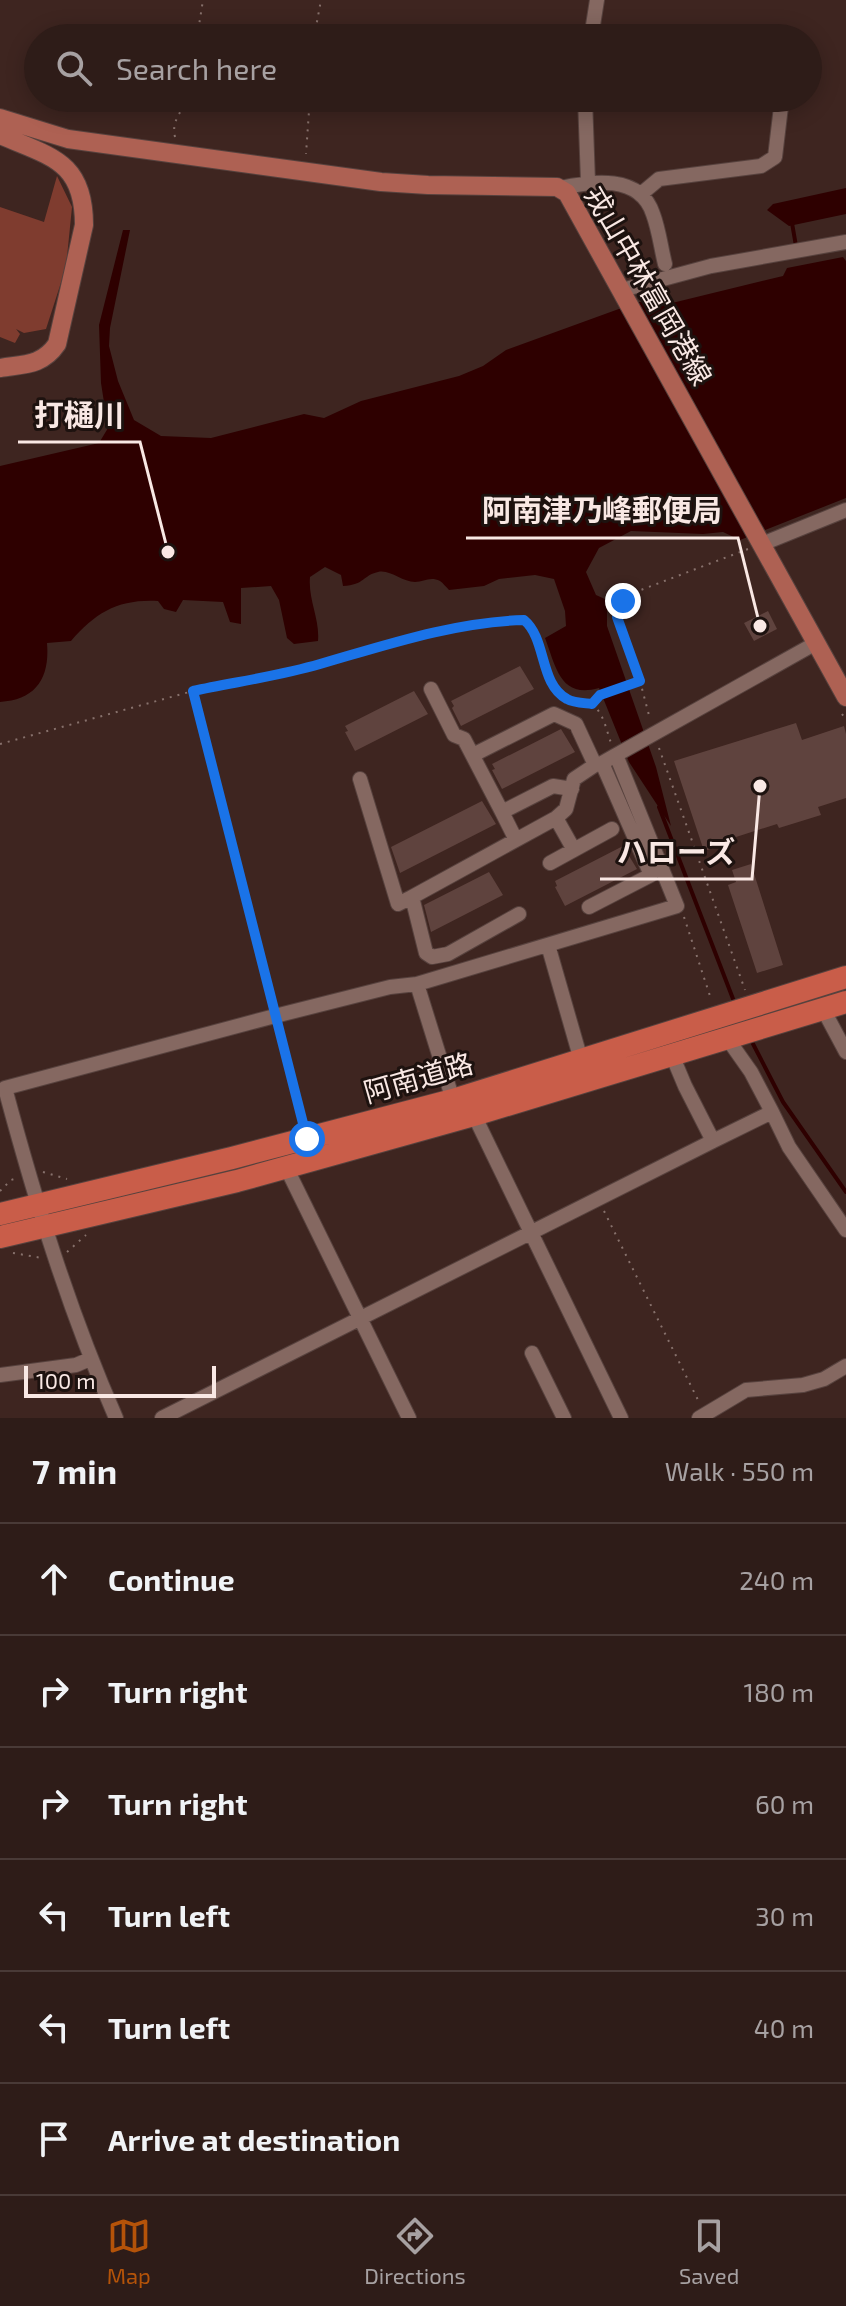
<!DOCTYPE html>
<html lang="en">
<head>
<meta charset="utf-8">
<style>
  :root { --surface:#2e1c18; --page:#3a2925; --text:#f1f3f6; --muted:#a7a1a2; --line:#493a37; --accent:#b45309 }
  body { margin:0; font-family:"Exo 2","Noto Sans JP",sans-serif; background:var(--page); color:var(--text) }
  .scale { position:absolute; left:24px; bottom:20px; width:192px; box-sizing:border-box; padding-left:8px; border:4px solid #f9e8e4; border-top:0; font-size:22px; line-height:28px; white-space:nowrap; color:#f9e8e4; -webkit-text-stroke:6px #1d120f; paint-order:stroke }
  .stop { position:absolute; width:24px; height:24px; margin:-18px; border:6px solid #1a73e8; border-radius:50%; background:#fff }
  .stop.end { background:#1a73e8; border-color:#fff; box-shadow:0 2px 8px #0008 }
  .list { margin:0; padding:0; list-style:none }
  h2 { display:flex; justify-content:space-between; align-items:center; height:104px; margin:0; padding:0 32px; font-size:34px }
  h2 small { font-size:26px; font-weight:400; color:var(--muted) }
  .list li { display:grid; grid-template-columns:52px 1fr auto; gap:24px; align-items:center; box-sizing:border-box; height:112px; padding:0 32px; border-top:2px solid var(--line) }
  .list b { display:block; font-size:30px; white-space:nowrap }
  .list em { font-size:26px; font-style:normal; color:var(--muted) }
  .icon { flex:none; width:44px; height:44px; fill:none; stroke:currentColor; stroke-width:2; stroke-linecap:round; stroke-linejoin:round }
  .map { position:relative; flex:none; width:846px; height:1418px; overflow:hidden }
  .search { position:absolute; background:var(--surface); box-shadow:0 4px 20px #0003; left:24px; right:24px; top:24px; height:88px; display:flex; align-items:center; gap:20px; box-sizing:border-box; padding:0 28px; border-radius:44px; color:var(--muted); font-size:30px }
  .sheet { height:776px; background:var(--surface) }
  nav { display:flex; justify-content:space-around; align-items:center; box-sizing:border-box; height:112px; border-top:2px solid var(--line); background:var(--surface); font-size:22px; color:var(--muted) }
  nav a { display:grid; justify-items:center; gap:4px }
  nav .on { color:var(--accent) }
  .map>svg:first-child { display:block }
</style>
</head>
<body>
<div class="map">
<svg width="846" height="1418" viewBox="0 0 846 1418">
  <rect width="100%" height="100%" fill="#3e2520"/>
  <path fill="#7f3c2f" d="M57 176 72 207 66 267 46 329 24 333 16 329 20 334 15 343 0 337V207L44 222Z"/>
  <path fill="#2e0000" d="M846 188V214L789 226 767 210 773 204Z
    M123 230H130L110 328 109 346 118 381 134 420 161 436 211 438 304 414 324 418 361 401 459 376 483 366 506 350 638 302 672 303 783 276 787 268 843 257 846 261V498L740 540 723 532 703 534 631 531 599 548 586 572 596 595 607 600V626L656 767 671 826 629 762 599 688C560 699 556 667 545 638L566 626 565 611 554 579 535 575 499 579 484 586 449 590C446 587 443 583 440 581 430 576 424 582 415 582 402 582 390 569 378 572 363 575 365 585 343 586L341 575 325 567 310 577C308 600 320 619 318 641L294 644 287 638 279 600 271 586 241 588V624L230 622 223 602 183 600 176 612 164 609 158 601C119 599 96 612 71 641L47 643C50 678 36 700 0 702V466L99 443 108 428 101 383 99 325Z"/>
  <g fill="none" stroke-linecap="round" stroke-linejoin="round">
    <path stroke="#2e0000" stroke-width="4" d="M792 223 796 246
      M659 807 735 1004
      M750 1038 783 1102 846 1192"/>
  </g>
  <path fill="#5f433e" d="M768 611 777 629 754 641 744 623Z
    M520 666 534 689 461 726 452 708 454 706 451 701Z
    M414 691 428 714 355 751 345 732 348 731 345 726Z
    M796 723 802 740 844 726 846 734V798L818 807 821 815 779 828 777 824 736 837 737 841 704 851 674 761Z
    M561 729 575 752 502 789 492 770 495 769 492 764Z
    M482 801 496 824 400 873 391 847Z
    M623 846 637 869 565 906 555 887 557 886 555 881Z
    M751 864 783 965 757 973 728 885 736 882 732 870Z
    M489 872 503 895 431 932 424 905Z"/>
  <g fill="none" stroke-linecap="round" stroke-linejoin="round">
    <g stroke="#57423e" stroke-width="16">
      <path id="minor" d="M591 38 597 0
        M585 98 588 182
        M560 188C592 181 640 174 653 214 659 230 661 248 665 264
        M641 194 659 179 761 166 775 157 782 98
        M622 290 711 266 846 242
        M762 544 846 510
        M431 689 454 735 464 739 502 812
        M473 755 554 714 576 724 595 765 602 763
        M360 779 398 904 412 897
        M515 838 502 812 553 786 572 789
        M574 850 556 818 566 809 574 779 595 765
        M550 863 612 829
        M589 907 651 875 602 763 616 755
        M519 914 448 954 432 957 426 953 412 897 556 818
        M548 945 581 1060
        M417 984 453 1100 474 1115 621 1418
        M823 1009 846 1052
        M772 1112 789 1147 846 1230
        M713 1141 772 1112 751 1072 727 1038
        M286 1167 409 1418
        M532 1353 564 1418
        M0 1375 76 1365 90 1359
        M116 1418C69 1311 35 1200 5 1088L275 1016 390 987 417 984 677 906 616 755 816 643
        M162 1418 713 1141 685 1086 672 1055
        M699 1418 746 1390 803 1385 824 1379 846 1366"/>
    </g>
    <g stroke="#57423e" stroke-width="20">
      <path id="major" d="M0 118 68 139 381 182 428 185 557 187 567 193 846 697
        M0 135C51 157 84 161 84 225L57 344C42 366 24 364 0 368"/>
    </g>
    <g stroke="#57423e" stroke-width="24">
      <path id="highway" d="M0 1214 232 1158 453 1100 846 977
        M0 1237 237 1181 474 1115 846 1002"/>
    </g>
    <path stroke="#87716c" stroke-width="2" stroke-dasharray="2 6" stroke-linecap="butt" d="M197 38 203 0
      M314 38 321 0
      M305 98 309 111 306 154
      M175 137C171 120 182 113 187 98
      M640 681 650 719
      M194 692 271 1004
      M593 703 600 695 640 681 617 617 623 601 633 593 748 549
      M842 714 846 720
      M0 744 193 691 318 665 355 652 435 632 502 621 524 620C544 637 542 668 557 689 568 706 585 697 596 708 604 716 607 732 611 743
      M659 748 745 990
      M684 917 711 999
      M278 1029 302 1120
      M43 1172 67 1179
      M0 1191 11 1180 18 1178
      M604 1211 699 1402
      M67 1252 86 1235
      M13 1253 42 1258"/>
    <use href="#minor" stroke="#856861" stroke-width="14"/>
    <use href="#major" stroke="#ae6153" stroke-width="18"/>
    <use href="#highway" stroke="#c95d49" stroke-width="22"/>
  </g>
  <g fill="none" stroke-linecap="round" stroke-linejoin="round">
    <path stroke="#1a73e8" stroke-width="10" d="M307 1139 193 691C235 682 279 676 320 664 386 645 454 622 524 620 547 639 539 684 567 699 574 703 585 703 592 704L600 695 640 681 617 617 623 601"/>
  </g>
  <g text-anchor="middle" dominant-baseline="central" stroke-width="6" stroke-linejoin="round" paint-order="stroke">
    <g font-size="28" fill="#f9e8e4" stroke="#1d120f">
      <text transform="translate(649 285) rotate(60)">戎山中林富岡港線</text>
      <text transform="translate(418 1077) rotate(-16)">阿南道路</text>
    </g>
  </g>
  <path fill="none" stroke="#f9e8e4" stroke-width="3" d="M168 552L140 442H18M760 626L738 538H466M760 786L752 879H600"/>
  <g fill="#f9e8e4" stroke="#1d120f" stroke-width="3">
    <circle cx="168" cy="552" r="8"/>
    <circle cx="760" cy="626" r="8"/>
    <circle cx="760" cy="786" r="8"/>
  </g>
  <g font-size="30" text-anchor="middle" font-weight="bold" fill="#f9e8e4" stroke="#1d120f" stroke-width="6" stroke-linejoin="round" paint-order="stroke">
    <text x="79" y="426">打樋川</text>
    <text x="602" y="521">阿南津乃峰郵便局</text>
    <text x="676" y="863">ハローズ</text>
  </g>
</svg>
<div class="scale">100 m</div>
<div class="stop" style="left:307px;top:1139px"></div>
<div class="stop end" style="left:623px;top:601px"></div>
<div class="search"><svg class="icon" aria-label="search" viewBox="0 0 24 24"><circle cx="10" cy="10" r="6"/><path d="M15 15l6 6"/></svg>Search here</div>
</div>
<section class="sheet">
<h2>7 min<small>Walk · 550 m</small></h2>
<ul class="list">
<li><svg class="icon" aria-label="ahead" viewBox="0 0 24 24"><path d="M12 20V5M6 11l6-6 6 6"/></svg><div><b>Continue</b></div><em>240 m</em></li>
<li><svg class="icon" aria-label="right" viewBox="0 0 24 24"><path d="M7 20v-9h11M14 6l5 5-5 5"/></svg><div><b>Turn right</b></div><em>180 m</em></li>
<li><svg class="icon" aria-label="right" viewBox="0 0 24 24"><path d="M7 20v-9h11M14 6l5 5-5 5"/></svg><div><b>Turn right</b></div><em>60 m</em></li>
<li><svg class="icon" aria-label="left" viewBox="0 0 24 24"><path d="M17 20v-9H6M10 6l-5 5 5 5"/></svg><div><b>Turn left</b></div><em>30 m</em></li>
<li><svg class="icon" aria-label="left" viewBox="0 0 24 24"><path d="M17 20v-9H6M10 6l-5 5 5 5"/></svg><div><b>Turn left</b></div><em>40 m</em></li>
<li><svg class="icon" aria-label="arrive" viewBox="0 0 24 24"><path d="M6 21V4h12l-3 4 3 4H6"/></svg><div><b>Arrive at destination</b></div></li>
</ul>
</section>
<nav>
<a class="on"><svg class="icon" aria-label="map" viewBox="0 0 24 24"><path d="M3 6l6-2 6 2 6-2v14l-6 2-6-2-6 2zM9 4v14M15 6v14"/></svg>Map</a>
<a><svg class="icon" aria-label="directions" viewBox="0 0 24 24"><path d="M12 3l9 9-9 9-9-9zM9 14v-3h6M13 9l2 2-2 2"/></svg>Directions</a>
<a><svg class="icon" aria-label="saved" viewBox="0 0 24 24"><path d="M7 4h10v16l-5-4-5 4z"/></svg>Saved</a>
</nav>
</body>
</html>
